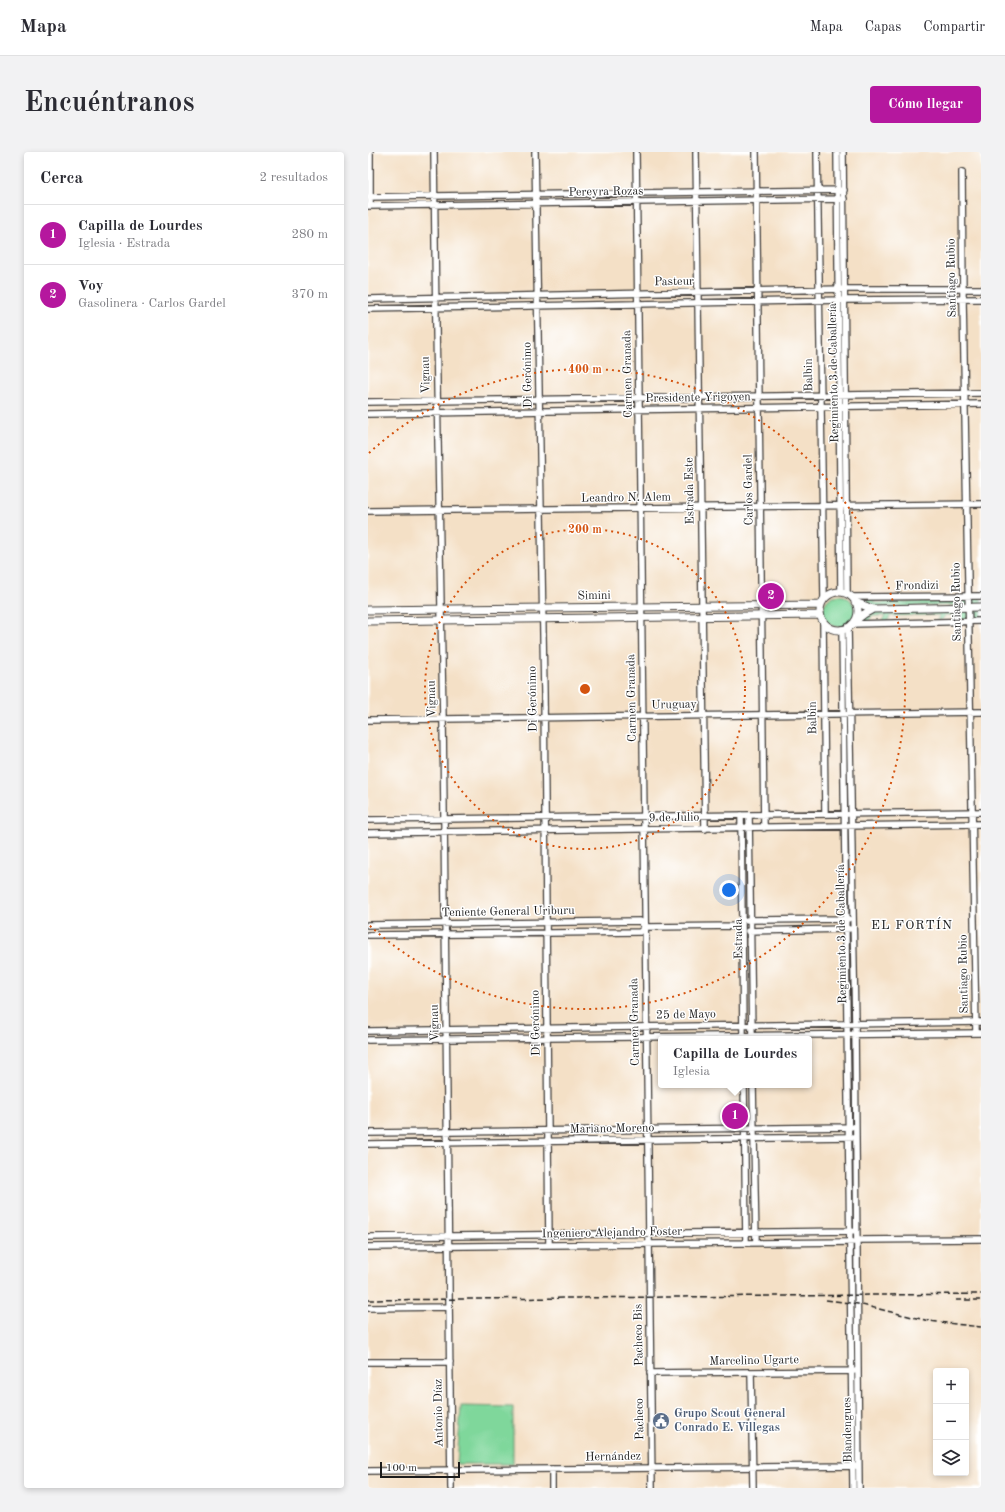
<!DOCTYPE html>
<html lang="es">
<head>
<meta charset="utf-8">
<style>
  :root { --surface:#fff; --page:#f2f2f3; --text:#2b2b33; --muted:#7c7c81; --line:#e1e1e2; --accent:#b5179e }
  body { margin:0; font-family:"Old Standard TT",serif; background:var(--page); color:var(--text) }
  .controls { position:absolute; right:12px; bottom:12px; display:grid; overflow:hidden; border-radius:4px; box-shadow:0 2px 6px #0003 }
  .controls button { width:36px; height:36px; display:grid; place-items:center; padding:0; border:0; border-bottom:1px solid var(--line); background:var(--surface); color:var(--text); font:20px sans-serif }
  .scale { position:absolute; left:12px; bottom:10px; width:80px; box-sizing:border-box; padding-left:4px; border:2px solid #1c1c1c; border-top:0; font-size:11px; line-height:14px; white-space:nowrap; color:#1c1c1c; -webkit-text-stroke:3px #fff; paint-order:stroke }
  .you { position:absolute; left:361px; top:738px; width:14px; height:14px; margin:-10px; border:3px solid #fff; border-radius:50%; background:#1a73e8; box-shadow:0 0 0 6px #1a73e833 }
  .badge { display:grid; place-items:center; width:26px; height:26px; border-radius:50%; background:var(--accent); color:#fff; font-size:13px; font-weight:700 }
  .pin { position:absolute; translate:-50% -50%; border:2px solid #fff; box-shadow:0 1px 4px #0006 }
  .popup { position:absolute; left:290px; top:884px; width:154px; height:52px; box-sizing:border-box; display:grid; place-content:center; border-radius:4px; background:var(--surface); filter:drop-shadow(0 1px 3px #0005); font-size:13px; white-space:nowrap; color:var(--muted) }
  .popup b { font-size:15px; color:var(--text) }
  .popup::after { content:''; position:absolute; left:50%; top:100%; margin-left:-8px; border:8px solid transparent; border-top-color:var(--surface) }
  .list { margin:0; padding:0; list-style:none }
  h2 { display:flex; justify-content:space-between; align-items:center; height:52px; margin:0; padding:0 16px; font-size:17px }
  h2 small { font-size:13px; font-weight:400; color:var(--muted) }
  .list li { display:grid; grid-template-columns:26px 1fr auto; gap:12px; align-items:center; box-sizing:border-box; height:60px; padding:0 16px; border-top:1px solid var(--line) }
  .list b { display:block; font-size:15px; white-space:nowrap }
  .list p { margin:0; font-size:13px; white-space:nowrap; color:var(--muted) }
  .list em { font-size:13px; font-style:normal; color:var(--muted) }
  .icon { flex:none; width:22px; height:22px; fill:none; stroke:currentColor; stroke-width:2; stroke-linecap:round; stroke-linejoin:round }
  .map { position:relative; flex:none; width:613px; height:1336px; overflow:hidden; border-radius:4px }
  header { display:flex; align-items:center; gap:24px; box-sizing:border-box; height:56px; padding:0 20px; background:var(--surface); border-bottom:1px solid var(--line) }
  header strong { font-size:19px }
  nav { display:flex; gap:22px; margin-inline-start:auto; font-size:14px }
  .intro { display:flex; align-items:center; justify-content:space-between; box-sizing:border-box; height:96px; padding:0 24px }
  h1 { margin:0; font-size:28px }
  .button { padding:10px 18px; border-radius:4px; background:var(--accent); color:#fff; font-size:14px; font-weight:700 }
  main { display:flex; gap:24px; padding:0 24px }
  aside { flex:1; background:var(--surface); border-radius:4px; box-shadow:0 2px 6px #0003 }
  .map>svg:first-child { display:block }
</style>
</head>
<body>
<header>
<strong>Mapa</strong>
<nav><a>Mapa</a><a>Capas</a><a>Compartir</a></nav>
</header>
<div class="intro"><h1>Encuéntranos</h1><a class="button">Cómo llegar</a></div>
<main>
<aside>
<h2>Cerca<small>2 resultados</small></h2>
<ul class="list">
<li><span class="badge">1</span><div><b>Capilla de Lourdes</b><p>Iglesia · Estrada</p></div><em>280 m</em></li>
<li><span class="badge">2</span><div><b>Voy</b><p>Gasolinera · Carlos Gardel</p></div><em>370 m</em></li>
</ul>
</aside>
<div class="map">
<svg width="613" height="1336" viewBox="0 0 613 1336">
  <rect width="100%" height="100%" fill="#fff"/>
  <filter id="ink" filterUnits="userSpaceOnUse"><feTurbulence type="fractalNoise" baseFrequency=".025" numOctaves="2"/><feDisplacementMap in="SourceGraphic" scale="8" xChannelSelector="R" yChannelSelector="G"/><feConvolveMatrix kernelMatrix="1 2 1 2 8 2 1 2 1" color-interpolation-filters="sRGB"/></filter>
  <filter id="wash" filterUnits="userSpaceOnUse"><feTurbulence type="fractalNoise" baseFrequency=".012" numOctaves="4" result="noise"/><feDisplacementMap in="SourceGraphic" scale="16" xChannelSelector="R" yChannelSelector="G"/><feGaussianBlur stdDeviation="0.9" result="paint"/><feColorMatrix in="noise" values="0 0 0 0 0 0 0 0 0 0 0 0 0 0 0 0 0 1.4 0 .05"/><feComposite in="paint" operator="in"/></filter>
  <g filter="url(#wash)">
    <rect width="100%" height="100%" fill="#f4e0c6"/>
    <path fill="#7fd79b" stroke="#4e7a5c" d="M455 459a16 16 0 1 1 32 0a16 16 0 1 1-32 0Z
      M613 445V453L505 455 495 449 497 447 508 446 505 451 589 449 591 446Z
      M613 458V468H585L586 463H577L574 468H569L572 463 522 464 520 470H515L517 464H504L500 470H496L494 468 495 466 505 460Z
      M93 1254 145 1255V1312H89Z"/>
  </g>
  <g filter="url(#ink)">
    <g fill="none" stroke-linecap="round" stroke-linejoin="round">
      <g stroke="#3c3936" stroke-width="8">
        <path id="minor" d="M2 0V54
          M66 0 68 176 75 567 83 1336
          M167 0 176 541 181 1093
          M268 0 284 1336
          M328 0 337 677
          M388 0 396 676
          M449 0 456 447
          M469 0 473 440
          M475 0 479 441
          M594 20 595 148 608 881
          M0 45 476 38
          M0 54 476 47
          M0 147 476 137H613
          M0 157 476 148 613 147
          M0 250 613 241
          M0 262 613 252
          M0 359 613 352
          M484 445 613 444
          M455 469 457 662
          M484 472 613 469
          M480 475 487 872 491 1336
          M474 477 485 1336
          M0 568 613 560
          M373 663 375 887
          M381 663 384 887
          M0 668 613 660
          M0 681 613 672
          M379 768 480 767
          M0 773 272 769 277 775
          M380 779 481 777
          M0 783 272 780 277 775 374 774
          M0 879 613 870
          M0 888 613 881
          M376 933 378 1091
          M385 933 388 1091
          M0 981 483 975
          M0 992 484 985
          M0 1085 484 1079
          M489 1088 613 1087
          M0 1095 485 1090
          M0 1156 81 1155
          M0 1210H82
          M383 1220 385 1336
          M282 1221 486 1219
          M184 1317V1336
          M0 1319 487 1314"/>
      </g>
      <g stroke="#3c3936" stroke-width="9">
        <path id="major" d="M452 459a19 19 0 1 1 38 0a19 19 0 1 1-38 0Z
          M487 450 505 457 613 455
          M0 458 452 453
          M0 469 452 463
          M487 469 496 462 505 457"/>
      </g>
      <use href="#minor" stroke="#fff" stroke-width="5.5"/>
      <use href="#major" stroke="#fff" stroke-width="7"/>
      <path stroke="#1c1c1c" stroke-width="1.5" stroke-dasharray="6 3" stroke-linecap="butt" d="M0 1148 613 1142
        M458 1148 490 1152 561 1169 613 1175
        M588 1148H613"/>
    </g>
  </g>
  <g fill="none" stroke="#d4530e" stroke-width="2" stroke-dasharray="2 4">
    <circle cx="217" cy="537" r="160"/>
    <path d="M1 301A320 320 0 1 1 1 773"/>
  </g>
  <defs>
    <g id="civic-disc" transform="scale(0.9)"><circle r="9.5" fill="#5c6f8a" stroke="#fff"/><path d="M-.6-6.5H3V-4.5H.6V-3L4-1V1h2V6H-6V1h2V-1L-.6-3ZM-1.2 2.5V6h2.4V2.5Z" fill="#fff"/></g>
  </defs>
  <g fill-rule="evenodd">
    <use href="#civic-disc" x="293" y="1269"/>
  </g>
  <g text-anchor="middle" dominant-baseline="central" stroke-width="3" stroke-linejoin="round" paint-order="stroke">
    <g font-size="12" fill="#1c1c1c" stroke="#fff">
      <text transform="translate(238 40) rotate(-1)">Pereyra Rozas</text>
      <text transform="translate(584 126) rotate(-91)">Santiago Rubio</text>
      <text transform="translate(306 130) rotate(-1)">Pasteur</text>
      <text transform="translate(466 221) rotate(-91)">Regimiento 3 de Caballería</text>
      <text transform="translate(260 222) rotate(-91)">Carmen Granada</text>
      <text transform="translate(58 223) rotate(-91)">Vignau</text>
      <text transform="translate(160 223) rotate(-91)">Di Gerónimo</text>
      <text transform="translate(441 223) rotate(-91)">Balbin</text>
      <text transform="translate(330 246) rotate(-1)">Presidente Yrigoyen</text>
      <text transform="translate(381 338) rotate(-91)">Carlos Gardel</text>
      <text transform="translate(322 339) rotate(-91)">Estrada Este</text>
      <text transform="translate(258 346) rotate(-1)">Leandro N. Alem</text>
      <text transform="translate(549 434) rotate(-1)">Frondizi</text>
      <text transform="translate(226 444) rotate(-1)">Simini</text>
      <text transform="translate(589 450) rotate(-91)">Santiago Rubio</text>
      <text transform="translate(264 546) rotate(-91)">Carmen Granada</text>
      <text transform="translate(64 547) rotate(-91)">Vignau</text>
      <text transform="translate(165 547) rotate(-91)">Di Gerónimo</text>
      <text transform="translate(306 553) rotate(-1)">Uruguay</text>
      <text transform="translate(445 566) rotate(-91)">Balbin</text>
      <text transform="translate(306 666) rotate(-1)">9 de Julio</text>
      <text transform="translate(140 760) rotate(-1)">Teniente General Uriburu</text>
      <text transform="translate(474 782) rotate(-91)">Regimiento 3 de Caballería</text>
      <text transform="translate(371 787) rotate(-91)">Estrada</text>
      <text transform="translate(596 822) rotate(-91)">Santiago Rubio</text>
      <text transform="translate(318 863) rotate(-1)">25 de Mayo</text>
      <text transform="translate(267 870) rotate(-91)">Carmen Granada</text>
      <text transform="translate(67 871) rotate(-91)">Vignau</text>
      <text transform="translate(168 871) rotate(-91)">Di Gerónimo</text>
      <text transform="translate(244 977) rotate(-1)">Mariano Moreno</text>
      <text transform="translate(244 1081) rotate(-1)">Ingeniero Alejandro Foster</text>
      <text transform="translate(271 1183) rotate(-91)">Pacheco Bis</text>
      <text transform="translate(386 1209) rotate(-1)">Marcelino Ugarte</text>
      <text transform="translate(71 1261) rotate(-91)">Antonio Díaz</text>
      <text transform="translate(272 1267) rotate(-91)">Pacheco</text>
      <text transform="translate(480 1278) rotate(-91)">Blandengues</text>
      <text transform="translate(245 1305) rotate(-1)">Hernández</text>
    </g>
    <g font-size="12" font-weight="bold" fill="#4e5e75" stroke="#fff" text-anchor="start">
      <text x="306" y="1262">Grupo Scout General<tspan x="306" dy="14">Conrado E. Villegas</tspan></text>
    </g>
    <g font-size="13" letter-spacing="1" fill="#1c1c1c" stroke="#fff">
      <text x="544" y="773">EL FORTÍN</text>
    </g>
  </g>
  <circle cx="217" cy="537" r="6" fill="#d4530e" stroke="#fff" stroke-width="2"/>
  <g font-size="12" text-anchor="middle" font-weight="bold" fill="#d4530e" stroke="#fff" stroke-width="3" stroke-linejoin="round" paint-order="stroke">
    <text x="217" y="221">400 m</text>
    <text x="217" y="381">200 m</text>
  </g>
</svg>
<div class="controls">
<button>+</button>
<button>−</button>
<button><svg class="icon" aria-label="layers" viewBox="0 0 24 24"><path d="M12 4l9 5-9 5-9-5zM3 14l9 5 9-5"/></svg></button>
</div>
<div class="scale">100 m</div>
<div class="you"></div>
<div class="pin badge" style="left:367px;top:964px">1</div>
<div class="popup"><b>Capilla de Lourdes</b>Iglesia</div>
<div class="pin badge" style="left:403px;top:444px">2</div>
</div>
</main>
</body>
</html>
